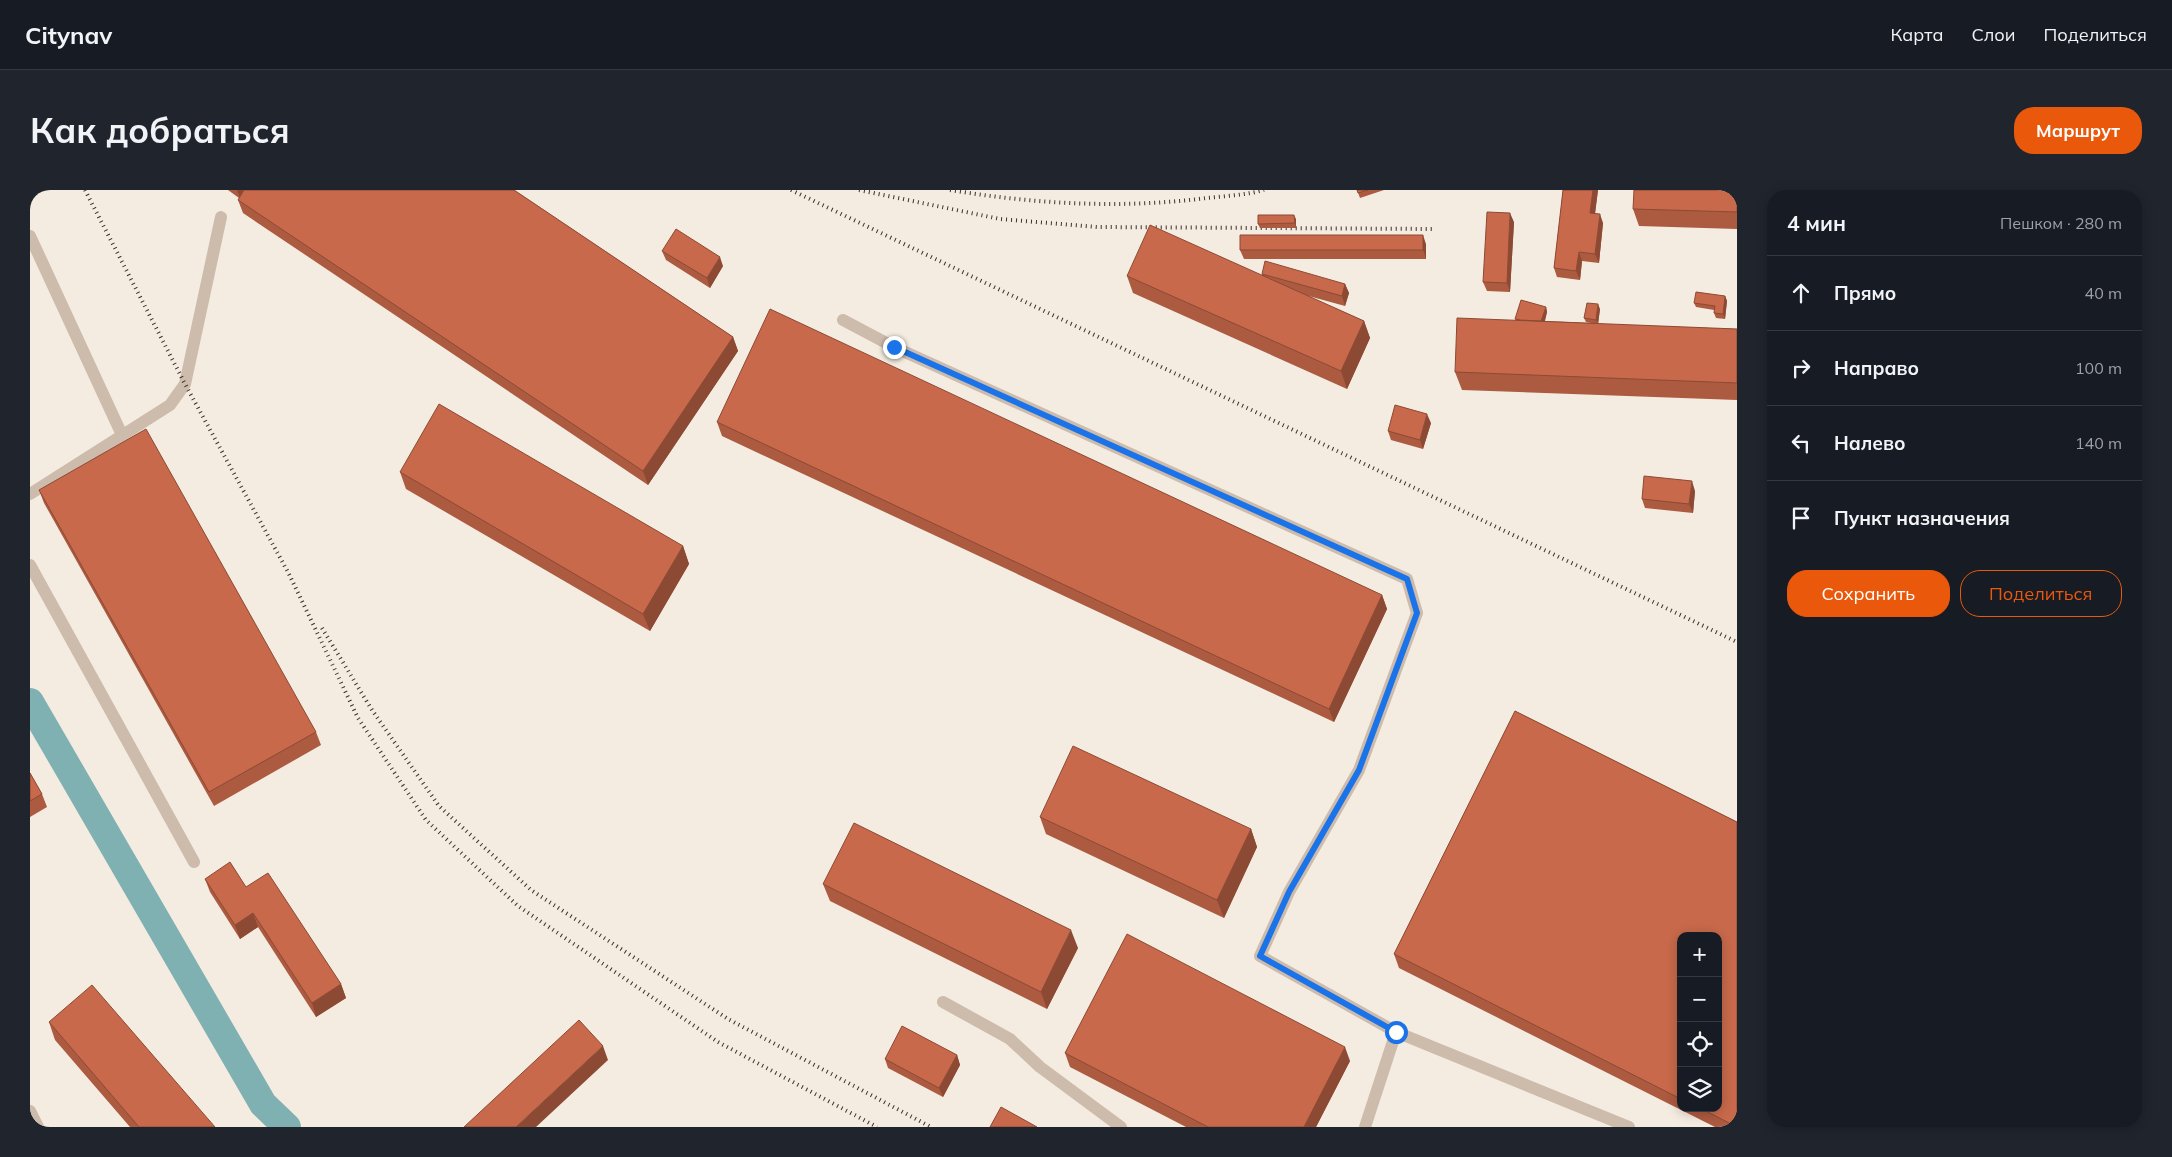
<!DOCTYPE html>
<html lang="ru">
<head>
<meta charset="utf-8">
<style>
  :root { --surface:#171b24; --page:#20242c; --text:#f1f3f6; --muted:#9ea1a6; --line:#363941; --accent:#ea580c }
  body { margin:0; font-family:Mulish,sans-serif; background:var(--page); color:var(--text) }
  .controls { position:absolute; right:15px; bottom:15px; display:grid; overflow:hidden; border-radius:10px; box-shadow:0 2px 12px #0003 }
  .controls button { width:45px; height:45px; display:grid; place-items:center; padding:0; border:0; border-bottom:1px solid var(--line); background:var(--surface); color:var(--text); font:25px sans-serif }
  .stop { position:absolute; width:15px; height:15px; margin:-11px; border:4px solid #1a73e8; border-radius:50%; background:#fff }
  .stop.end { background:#1a73e8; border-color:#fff; box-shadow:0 1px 5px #0008 }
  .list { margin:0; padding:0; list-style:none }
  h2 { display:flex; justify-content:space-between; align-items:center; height:65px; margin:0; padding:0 20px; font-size:21px }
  h2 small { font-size:16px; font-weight:400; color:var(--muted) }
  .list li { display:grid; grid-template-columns:32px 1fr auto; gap:15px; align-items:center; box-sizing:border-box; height:75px; padding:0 20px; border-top:1px solid var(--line) }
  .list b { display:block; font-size:19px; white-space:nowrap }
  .list em { font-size:16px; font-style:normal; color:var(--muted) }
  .actions { display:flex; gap:10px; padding:15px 20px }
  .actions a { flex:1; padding:11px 0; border:1px solid var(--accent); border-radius:20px; text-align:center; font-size:18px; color:var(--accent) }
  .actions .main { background:var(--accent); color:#fff }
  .icon { flex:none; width:28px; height:28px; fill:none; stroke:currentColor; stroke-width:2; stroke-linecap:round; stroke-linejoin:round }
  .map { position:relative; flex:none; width:1707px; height:937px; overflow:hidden; border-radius:20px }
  header { display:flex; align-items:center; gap:30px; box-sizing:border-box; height:70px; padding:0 25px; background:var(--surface); border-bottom:1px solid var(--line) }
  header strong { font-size:24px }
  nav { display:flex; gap:28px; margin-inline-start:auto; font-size:18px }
  .intro { display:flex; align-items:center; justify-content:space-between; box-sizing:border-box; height:120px; padding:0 30px }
  h1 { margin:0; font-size:35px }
  .button { padding:12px 22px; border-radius:20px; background:var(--accent); color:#fff; font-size:18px; font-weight:700 }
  main { display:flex; gap:30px; padding:0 30px }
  aside { flex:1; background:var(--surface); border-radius:20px; box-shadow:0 2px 12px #0003 }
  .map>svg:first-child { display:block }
</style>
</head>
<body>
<header>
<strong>Citynav</strong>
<nav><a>Карта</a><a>Слои</a><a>Поделиться</a></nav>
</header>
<div class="intro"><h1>Как добраться</h1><a class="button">Маршрут</a></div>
<main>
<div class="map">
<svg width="1707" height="937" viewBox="0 0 1707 937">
  <rect width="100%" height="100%" fill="#f4ebe1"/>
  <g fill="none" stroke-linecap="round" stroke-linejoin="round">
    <path stroke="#7fb0b2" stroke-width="28" d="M0 512 233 914 257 937"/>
    <path stroke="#cdbbac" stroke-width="12" d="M0 46 92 245
      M813 130 864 157 1377 389 1387 423 1329 580 1259 702 1230 766 1366 842 1599 937
      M0 304 140 215 155 194 191 27
      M0 375 164 672
      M913 812 980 849 1010 877 1091 937
      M0 921 8 937
      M1335 937 1366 842"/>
    <path stroke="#3b302b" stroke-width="4" stroke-dasharray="1 4" stroke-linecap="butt" d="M55 0 155 194 259 384 328 528 396 630 488 716 688 852 847 937
      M761 0 1707 452
      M829 0 970 29 1067 37 1403 39
      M920 0C1005 14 1091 19 1177 8 1196 6 1216 5 1234 0
      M292 438 342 520 409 616 501 700 698 829 901 937"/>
  </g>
  <path fill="#ac5a40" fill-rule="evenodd" d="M198 0H484L703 147 708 161 618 295 213 23 208 10 209 8Z
    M1327 0H1354L1330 8Z
    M1533 0H1568L1565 23 1573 33 1569 73 1552 71 1550 90 1527 87 1524 78Z
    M1707 0V39L1609 36 1603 19Z
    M1266 29V38H1230L1228 34Z
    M1484 32 1480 102 1457 101 1453 92Z
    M1396 54V69H1214L1210 60Z
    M632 61 693 76 680 98 636 70Z
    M1232 84 1315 94 1319 103 1315 116 1275 105 1334 131 1340 148 1317 199 1103 103 1097 86 1232 85Z
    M1695 106 1697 111 1695 129 1686 128 1684 123V120L1666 117 1664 113Z
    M1516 117 1517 122 1515 131 1561 133 1556 132 1554 128 1570 119 1568 134 1707 139V210L1432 200 1425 182 1486 130 1485 129Z
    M687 232 1352 405 1357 419 1304 532 692 246Z
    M1401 233 1393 259 1361 250 1358 241Z
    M370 282 653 356 659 374 620 441 376 299Z
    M9 300 286 542 291 555 184 616 14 313Z
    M1665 301 1663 323 1615 318 1612 309Z
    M1485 521 1707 632V937H1685L1369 778 1364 764ZM1651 746H1688V918H1651Z
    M0 583 12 604 17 617 0 627Z
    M1010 627 1221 639 1227 657 1194 728 1016 644Z
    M175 689 216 697 311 794 316 808 286 827 228 737 210 749 180 702Z
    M793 694 1048 758 1017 819 800 711Z
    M19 832 185 937H100L25 850Z
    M1035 863 1320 871 1286 937H1156L1040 877Z
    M927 865 930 875 913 907 858 878 855 869Z"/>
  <path fill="#8c4a34" d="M207 0H215L210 8Z
    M1563 0H1568L1564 32 1560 23Z
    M1480 23 1484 32 1480 102 1477 93Z
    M1570 24 1573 33 1569 73 1565 64Z
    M1264 25 1266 29V38L1265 33Z
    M1393 45 1396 54V69L1393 60Z
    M1549 62 1552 71 1550 90 1546 81Z
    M690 67 693 76 680 98 677 88Z
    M1315 94 1319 103 1315 116 1312 106Z
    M1695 106 1697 111 1695 129 1693 124Z
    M1568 114 1570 119 1568 134 1566 130Z
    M1516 117 1517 122 1512 141 1510 136Z
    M1334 131 1340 148 1317 199 1311 181Z
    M703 147 708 161 618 295 613 281Z
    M1397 224 1401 233 1393 259 1390 250Z
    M1662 291 1665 301 1663 323 1659 314Z
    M653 356 659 374 620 441 613 424Z
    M1352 405 1357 419 1304 532 1299 519Z
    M1221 639 1227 657 1194 728 1187 710Z
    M223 723 228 737 210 749 205 735Z
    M1041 740 1048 758 1017 819 1011 802Z
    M311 794 316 808 286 827 282 813Z
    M573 856 578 870 506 937H486Z
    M1315 857 1320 871 1286 937H1274Z
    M927 865 930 875 913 907 909 898Z
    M1707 927V937H1704L1703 935Z"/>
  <path fill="#c8694b" stroke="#8c4a34" d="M214 0H484L703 147 613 281 208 10Z
    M1327 0H1338L1328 3Z
    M1533 0H1563L1560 23 1570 24 1565 64 1549 62 1546 81 1524 78Z
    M1604 0H1707V22L1603 19Z
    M1457 22 1480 23 1477 93 1453 92Z
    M1228 25H1264L1265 33 1228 34Z
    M1120 35 1334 131 1311 181 1097 86Z
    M646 39 690 67 677 88 632 61Z
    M1210 45H1393V60H1210Z
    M1235 71 1315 94 1312 106 1232 84Z
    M1666 102 1695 106 1693 124 1684 123 1685 116 1664 113Z
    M1491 110 1516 117 1511 131 1490 130 1485 129Z
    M1557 113 1568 114 1566 130 1554 128Z
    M740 119 1352 405 1299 519 687 232Z
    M1427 128 1707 139V193L1425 182Z
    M409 214 653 356 613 424 370 282Z
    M1365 215 1397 224 1390 250 1358 241Z
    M116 239 286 542 179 602 9 300Z
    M1614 286 1662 291 1659 314 1612 309Z
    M1485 521 1707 632V927L1703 935 1670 918H1688V746H1651V909L1364 764Z
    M1043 556 1221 639 1187 710 1010 627Z
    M0 583 12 604 0 611Z
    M824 633 1041 740 1011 802 793 694Z
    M200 672 216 697 238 683 311 794 282 813 223 723 205 735 175 689Z
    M1097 744 1315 857 1274 937H1178L1035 863Z
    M62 795 185 937H109L19 832Z
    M549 830 573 856 486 937H434Z
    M872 836 927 865 909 898 855 869Z
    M971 917 1007 937H960Z"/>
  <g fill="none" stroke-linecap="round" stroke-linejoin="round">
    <path stroke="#1a73e8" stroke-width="6" d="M864 157 1377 389 1387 423 1329 580 1259 702 1230 766 1366 842"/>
  </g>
</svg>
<div class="controls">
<button>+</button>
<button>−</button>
<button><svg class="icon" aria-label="locate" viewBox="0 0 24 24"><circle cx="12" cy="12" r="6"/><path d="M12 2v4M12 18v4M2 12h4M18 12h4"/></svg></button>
<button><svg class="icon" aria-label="layers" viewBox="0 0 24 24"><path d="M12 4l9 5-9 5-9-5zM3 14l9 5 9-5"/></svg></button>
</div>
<div class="stop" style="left:1366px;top:842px"></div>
<div class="stop end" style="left:864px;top:157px"></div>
</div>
<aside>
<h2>4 мин<small>Пешком · 280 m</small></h2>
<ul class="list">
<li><svg class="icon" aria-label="ahead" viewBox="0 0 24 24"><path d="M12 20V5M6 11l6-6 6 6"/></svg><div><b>Прямо</b></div><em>40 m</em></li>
<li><svg class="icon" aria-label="right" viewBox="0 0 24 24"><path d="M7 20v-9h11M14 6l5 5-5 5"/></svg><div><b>Направо</b></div><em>100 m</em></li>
<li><svg class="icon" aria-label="left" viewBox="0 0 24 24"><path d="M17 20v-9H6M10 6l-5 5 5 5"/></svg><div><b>Налево</b></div><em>140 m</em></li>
<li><svg class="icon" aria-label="arrive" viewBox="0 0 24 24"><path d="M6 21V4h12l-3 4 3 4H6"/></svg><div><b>Пункт назначения</b></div></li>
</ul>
<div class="actions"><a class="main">Сохранить</a><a>Поделиться</a></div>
</aside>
</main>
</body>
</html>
